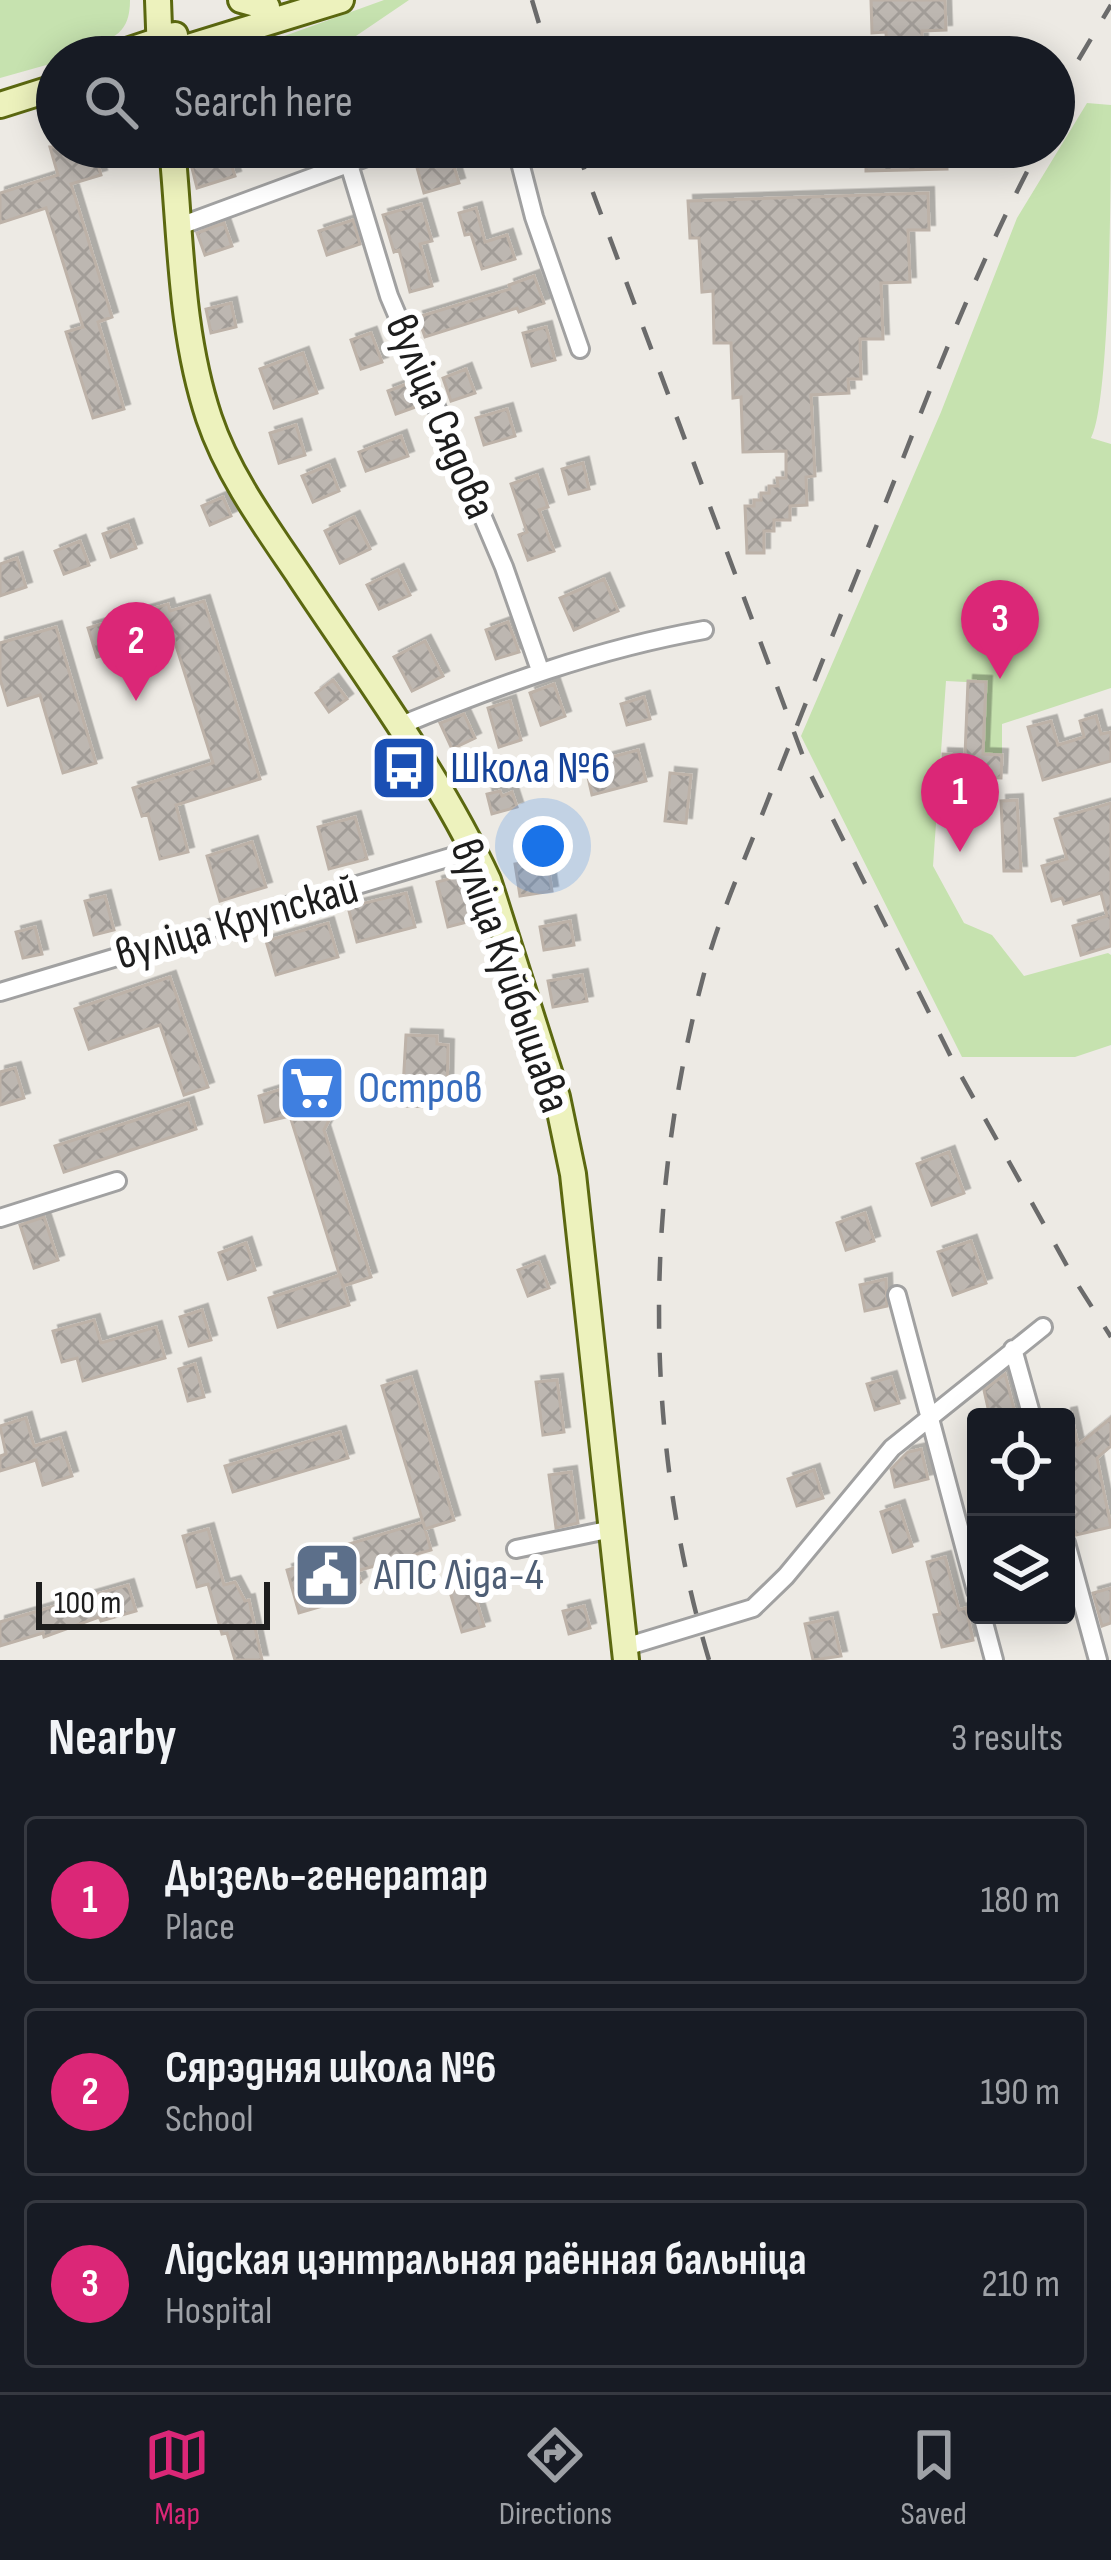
<!DOCTYPE html>
<html lang="en">
<head>
<meta charset="utf-8">
<style>
  :root { --surface:#171b24; --page:#20242c; --text:#f1f3f6; --muted:#9ea1a6; --line:#363941; --accent:#db2777 }
  body { margin:0; font-family:"Sofia Sans Condensed",sans-serif; background:var(--page); color:var(--text) }
  .controls { position:absolute; right:36px; bottom:36px; display:grid; overflow:hidden; border-radius:12px; box-shadow:0 6px 30px #0003 }
  .controls button { width:108px; height:108px; display:grid; place-items:center; padding:0; border:0; border-bottom:3px solid var(--line); background:var(--surface); color:var(--text); font:60px sans-serif }
  .scale { position:absolute; left:36px; bottom:30px; width:234px; box-sizing:border-box; padding-left:12px; border:6px solid #1d1d1d; border-top:0; font-size:33px; line-height:42px; white-space:nowrap; color:#1d1d1d; -webkit-text-stroke:9px #fff; paint-order:stroke }
  .you { position:absolute; left:543px; top:846px; width:42px; height:42px; margin:-30px; border:9px solid #fff; border-radius:50%; background:#1a73e8; box-shadow:0 0 0 18px #1a73e833 }
  .badge { display:grid; place-items:center; width:78px; height:78px; border-radius:50%; background:var(--accent); color:#fff; font-size:39px; font-weight:700 }
  .pin { position:absolute; translate:-50% -99px; filter:drop-shadow(0 3px 6px #0008) }
  .pin::after { content:''; position:absolute; top:63px; width:42px; height:36px; background:inherit; clip-path:polygon(0 0,100% 0,50% 100%) }
  .list { margin:0; padding:0; list-style:none }
  h2 { display:flex; justify-content:space-between; align-items:center; height:156px; margin:0; padding:0 48px; font-size:51px }
  h2 small { font-size:39px; font-weight:400; color:var(--muted) }
  .list li { display:grid; grid-template-columns:78px 1fr auto; gap:36px; align-items:center; box-sizing:border-box; height:168px; margin:0 24px 24px; padding:0 24px; border:3px solid var(--line); border-radius:12px }
  .list b { display:block; font-size:45px; white-space:nowrap }
  .list p { margin:0; font-size:39px; white-space:nowrap; color:var(--muted) }
  .list em { font-size:39px; font-style:normal; color:var(--muted) }
  .icon { flex:none; width:66px; height:66px; fill:none; stroke:currentColor; stroke-width:2; stroke-linecap:round; stroke-linejoin:round }
  .map { position:relative; flex:none; width:1111px; height:1660px; overflow:hidden }
  .search { position:absolute; background:var(--surface); box-shadow:0 6px 30px #0003; left:36px; right:36px; top:36px; height:132px; display:flex; align-items:center; gap:30px; box-sizing:border-box; padding:0 42px; border-radius:66px; color:var(--muted); font-size:45px }
  .sheet { height:732px; background:var(--surface) }
  nav { display:flex; justify-content:space-around; align-items:center; box-sizing:border-box; height:168px; border-top:3px solid var(--line); background:var(--surface); font-size:33px; color:var(--muted) }
  nav a { display:grid; justify-items:center; gap:6px }
  nav .on { color:var(--accent) }
  .map>svg:first-child { display:block }
</style>
</head>
<body>
<div class="map">
<svg width="1111" height="1660" viewBox="0 0 1111 1660">
  <defs>
    <pattern id="building-cross-hatch" width="8" height="8" patternUnits="userSpaceOnUse" patternTransform="scale(3)"><rect width="8" height="8" fill="#bdb7b1"/><path d="M0 0l8 8M0 8l8-8" fill="none" stroke="#a29d98"/></pattern>
    <filter id="shadow"><feDropShadow dx="5.5" dy="-5.5" stdDeviation="0" flood-color="#0004"/></filter>
  </defs>
  <rect width="100%" height="100%" fill="#edeae4"/>
  <path fill="#c6e2af" d="M0 0H130C130 33 114 39 86 47L87 53 57 57V62L0 78Z
    M384 0H409L325 57H226Z
    M1087 103 1111 105C1111 166 1111 401 1091 438L1111 444V688L1002 724V755L983 754 986 683 946 681 933 866 964 923 992 935 1024 976 1108 953 1111 955V1045L1075 1057H962L801 736 941 412 1017 218Z"/>
  <path fill="url(#building-cross-hatch)" stroke="#bdb2a8" stroke-width="3" filter="url(#shadow)" d="M871 0H945L946 30 922 31V56L887 57 886 32 872 33Z
    M50 147H93L101 175 71 184 112 317 98 322 124 409 93 418 66 332 83 327 46 208 0 223V193L58 175Z
    M432 147H448L459 183 424 193 413 153Z
    M866 147H946L947 169 866 171Z
    M226 149 235 176 197 188 190 160Z
    M928 193 929 230H908L910 282 881 283 883 339H860L861 379H848L849 393 811 395 815 476 806 477 807 505 790 506V520H774V531H764V553H747L745 506H754V500H761V493H769V486H778L777 478H786V451L743 452 741 397 733 398 731 343H714L713 291 702 292 699 238H690L688 201Z
    M421 204 432 241 420 244 432 286 410 292 399 250 394 252 383 215Z
    M476 208 485 242 507 235 515 259 482 269 471 234 465 235 459 213Z
    M353 220 360 244 327 255 319 231Z
    M224 223 232 246 205 255 197 233Z
    M534 276 544 303 519 312 517 308 425 337 418 317 510 289 509 285Z
    M231 303 236 327 211 333 206 309Z
    M546 327 555 360 532 366 523 333Z
    M371 333 382 362 361 369 351 340Z
    M303 353 317 393 274 408 260 369Z
    M466 369 475 393 451 401 443 378Z
    M412 382 421 405 396 414 388 391Z
    M507 409 515 436 484 445 476 418Z
    M296 425 305 455 279 463 270 433Z
    M401 436 408 456 366 471 359 452Z
    M583 463 589 489 569 494 562 469Z
    M329 465 339 491 313 502 302 476Z
    M537 475 548 507 539 510 554 551 528 560 519 535 527 532 511 484Z
    M223 497 231 516 210 525 202 506Z
    M354 517 370 549 340 563 325 531Z
    M128 525 136 548 111 557 103 534Z
    M80 541 89 565 64 574 55 551Z
    M17 558 26 587 0 596V564Z
    M398 570 410 595 379 609 367 585Z
    M604 579 618 611 574 630 560 598Z
    M204 601 260 779 176 805 188 852 160 859 148 814 142 816 133 788 213 763 172 633 97 657 88 628 168 604 170 611Z
    M508 622 519 652 496 659 486 630Z
    M56 627 96 763 63 773 40 695 8 705 0 679V643Z
    M425 641 443 676 412 691 394 657Z
    M333 680 347 699 329 712 316 693Z
    M968 681 986 682 983 754 1002 755 1001 778 943 776V754L965 755Z
    M554 684 565 716 541 725 530 693Z
    M644 697 650 719 627 725 621 704Z
    M510 701 521 740 499 747 488 708Z
    M464 714 475 738 452 749 440 723Z
    M1096 716 1101 734 1111 732V761L1043 780 1028 727 1051 721 1058 745 1084 737 1080 721Z
    M638 750 646 781 592 795 585 764Z
    M670 773 691 775 686 823 665 821Z
    M500 791 502 796 512 792 517 807 492 814 487 794Z
    M1017 800 1021 871H1004L1001 801Z
    M1111 803V946L1081 955 1073 926 1107 916 1101 893 1064 904 1062 898 1052 901 1042 866 1067 859 1055 819Z
    M355 817 367 859 329 869 318 827Z
    M252 842 266 887 220 901 207 856Z
    M547 859 552 891 520 896 515 864Z
    M463 875 475 920 448 927 437 882Z
    M406 893 415 927 357 942 348 907Z
    M105 896 114 930 94 935 85 901Z
    M570 921 574 945 544 950 540 927Z
    M328 923 338 957 276 975 266 941Z
    M35 927 42 954 23 958 16 932Z
    M582 975 587 1001 553 1007 548 981Z
    M170 977 208 1087 184 1095 160 1025 89 1049 75 1009Z
    M406 1035 437 1036V1044L448 1045 447 1098H436L435 1107 402 1106Z
    M15 1068 24 1098 0 1105V1072Z
    M283 1077 328 1081 336 1107 324 1130 371 1277 343 1286 290 1116 265 1122 259 1096 285 1088Z
    M188 1103 196 1129 64 1172 55 1146Z
    M949 1152 964 1193 932 1205 917 1164Z
    M865 1213 874 1241 846 1250 837 1223Z
    M44 1217 58 1260 34 1268 20 1225Z
    M971 1241 986 1283 953 1295 938 1252Z
    M246 1243 255 1270 228 1279 219 1253Z
    M539 1262 549 1288 528 1296 518 1270Z
    M340 1275 349 1305 278 1327 269 1298Z
    M886 1279 887 1306 865 1311 860 1285Z
    M202 1310 211 1340 189 1346 180 1317Z
    M94 1320 101 1343 156 1327 165 1358 83 1381 77 1358 62 1362 53 1331Z
    M195 1364 204 1397 188 1401 179 1369Z
    M1005 1374 1016 1417H990L984 1390Z
    M411 1377 454 1520 425 1529 382 1386Z
    M891 1377 899 1403 875 1410 867 1384Z
    M557 1380 564 1432 543 1435 536 1382Z
    M1071 1413 1078 1445 1111 1418V1446L1097 1458 1111 1527 1076 1535 1066 1506V1414Z
    M26 1418 34 1446 60 1438 72 1476 43 1485 36 1460 0 1471V1456L6 1454 0 1426Z
    M340 1432 348 1458 233 1492 225 1466Z
    M921 1449 928 1479 895 1487 891 1469 908 1452Z
    M814 1470 823 1498 797 1506 788 1479Z
    M571 1472 578 1523 556 1528 549 1475Z
    M899 1506 912 1546 893 1552 881 1512Z
    M423 1522 431 1550 357 1571 361 1582 348 1591 350 1598 299 1613 287 1570 351 1551 349 1544Z
    M208 1529 224 1585 235 1582 245 1601 249 1600 262 1660H235L227 1633 222 1634 208 1584 197 1587 183 1536Z
    M945 1557 959 1610 966 1608 973 1640 942 1647 934 1615 940 1614 927 1562Z
    M128 1585 136 1611 101 1621 99 1617 44 1637 43 1633 0 1646V1622Z
    M472 1586 484 1626 462 1632 450 1592Z
    M1111 1588V1623L1102 1626 1093 1593Z
    M584 1606 590 1628 569 1634 563 1611Z
    M832 1618 841 1656 813 1660 805 1624Z"/>
  <g fill="none" stroke-linecap="round" stroke-linejoin="round">
    <g stroke="#a1a1a1" stroke-width="22">
      <path id="minor" d="M516 147 534 217 580 349
        M348 161 389 296 504 567 540 670
        M177 227 394 147
        M399 726C499 685 597 649 704 630
        M0 992 474 850
        M0 1218 117 1181
        M897 1295 976 1591
        M1013 1349 1032 1417
        M1066 1543 1098 1660
        M516 1549 612 1529
        M982 1615 994 1660
        M625 1647 753 1608 786 1576 892 1448 1043 1327"/>
    </g>
    <g stroke="#5b6810" stroke-width="30">
      <path id="secondary" d="M158 0 160 55
        M241 0 267 7
        M109 57 175 35
        M156 57 341 0
        M0 105 57 87
        M172 147C181 238 180 331 209 418 228 475 267 528 300 577 365 675 438 773 488 880L557 1097 573 1174 626 1660"/>
    </g>
    <use href="#minor" stroke="#fff" stroke-width="16"/>
    <use href="#secondary" stroke="#edf2bd" stroke-width="24"/>
    <path stroke="#6b6b6b" stroke-width="4.5" stroke-dasharray="24 24" stroke-linecap="butt" d="M532 0 549 57
      M1054 101 1111 5
      M576 147 807 767 954 1063 1076 1282 1111 1337
      M709 1660C642 1436 644 1195 705 970 718 921 739 873 758 825 791 741 824 656 858 572 916 429 967 283 1040 147"/>
  </g>
  <defs>
    <g id="bus-square" transform="scale(3.45)"><rect x="-9" y="-9" width="18" height="18" rx="4" fill="#1a4fb4" stroke="#fff"/><path d="M-5-6H5V4H4V6H2V4H-2V6H-4V4H-5ZM-3.5-4V0h7V-4ZM-3.5 1.2v1.5H-2V1.2ZM2 1.2v1.5H3.5V1.2Z" fill="#fff"/></g>
    <g id="supermarket-square" transform="scale(3.45)"><rect x="-9" y="-9" width="18" height="18" rx="4" fill="#3f7fe0" stroke="#fff"/><path d="M-6-5.5h2.5l.6 2H6L4.5 2H-2.5L-4.4-4H-6ZM-1.5 3.2a1.3 1.3 0 1 0 .1 0ZM3 3.2a1.3 1.3 0 1 0 .1 0Z" fill="#fff"/></g>
    <g id="civic-square" transform="scale(3.45)"><rect x="-9" y="-9" width="18" height="18" rx="4" fill="#5c6f8a" stroke="#fff"/><path d="M-.6-6.5H3V-4.5H.6V-3L4-1V1h2V6H-6V1h2V-1L-.6-3ZM-1.2 2.5V6h2.4V2.5Z" fill="#fff"/></g>
  </defs>
  <g fill-rule="evenodd">
    <use href="#bus-square" x="404" y="768"/>
    <use href="#supermarket-square" x="312" y="1088"/>
    <use href="#civic-square" x="327" y="1575"/>
  </g>
  <g text-anchor="middle" dominant-baseline="central" stroke-width="12" stroke-linejoin="round" paint-order="stroke">
    <g font-size="45" fill="#1d1d1d" stroke="#fff">
      <text transform="translate(440 417) rotate(67)">вуліца Сядова</text>
      <text transform="translate(237 922) rotate(-16)">вуліца Крупскай</text>
      <text transform="translate(510 976) rotate(71)">вуліца Куйбышава</text>
    </g>
    <g font-size="45" fill="#164399" stroke="#fff" text-anchor="start">
      <text x="450" y="768">Школа №6</text>
    </g>
    <g font-size="45" fill="#366cbe" stroke="#fff" text-anchor="start">
      <text x="358" y="1088">Остров</text>
    </g>
    <g font-size="45" fill="#4e5e75" stroke="#fff" text-anchor="start">
      <text x="374" y="1575">АПС Ліда-4</text>
    </g>
  </g>
</svg>
<div class="controls">
<button><svg class="icon" aria-label="locate" viewBox="0 0 24 24"><circle cx="12" cy="12" r="6"/><path d="M12 2v4M12 18v4M2 12h4M18 12h4"/></svg></button>
<button><svg class="icon" aria-label="layers" viewBox="0 0 24 24"><path d="M12 4l9 5-9 5-9-5zM3 14l9 5 9-5"/></svg></button>
</div>
<div class="scale">100 m</div>
<div class="you"></div>
<div class="pin badge" style="left:960px;top:852px">1</div>
<div class="pin badge" style="left:136px;top:701px">2</div>
<div class="pin badge" style="left:1000px;top:679px">3</div>
<div class="search"><svg class="icon" aria-label="search" viewBox="0 0 24 24"><circle cx="10" cy="10" r="6"/><path d="M15 15l6 6"/></svg>Search here</div>
</div>
<section class="sheet">
<h2>Nearby<small>3 results</small></h2>
<ul class="list">
<li><span class="badge">1</span><div><b>Дызель-генератар</b><p>Place</p></div><em>180 m</em></li>
<li><span class="badge">2</span><div><b>Сярэдняя школа №6</b><p>School</p></div><em>190 m</em></li>
<li><span class="badge">3</span><div><b>Лідская цэнтральная раённая бальніца</b><p>Hospital</p></div><em>210 m</em></li>
</ul>
</section>
<nav>
<a class="on"><svg class="icon" aria-label="map" viewBox="0 0 24 24"><path d="M3 6l6-2 6 2 6-2v14l-6 2-6-2-6 2zM9 4v14M15 6v14"/></svg>Map</a>
<a><svg class="icon" aria-label="directions" viewBox="0 0 24 24"><path d="M12 3l9 9-9 9-9-9zM9 14v-3h6M13 9l2 2-2 2"/></svg>Directions</a>
<a><svg class="icon" aria-label="saved" viewBox="0 0 24 24"><path d="M7 4h10v16l-5-4-5 4z"/></svg>Saved</a>
</nav>
</body>
</html>
